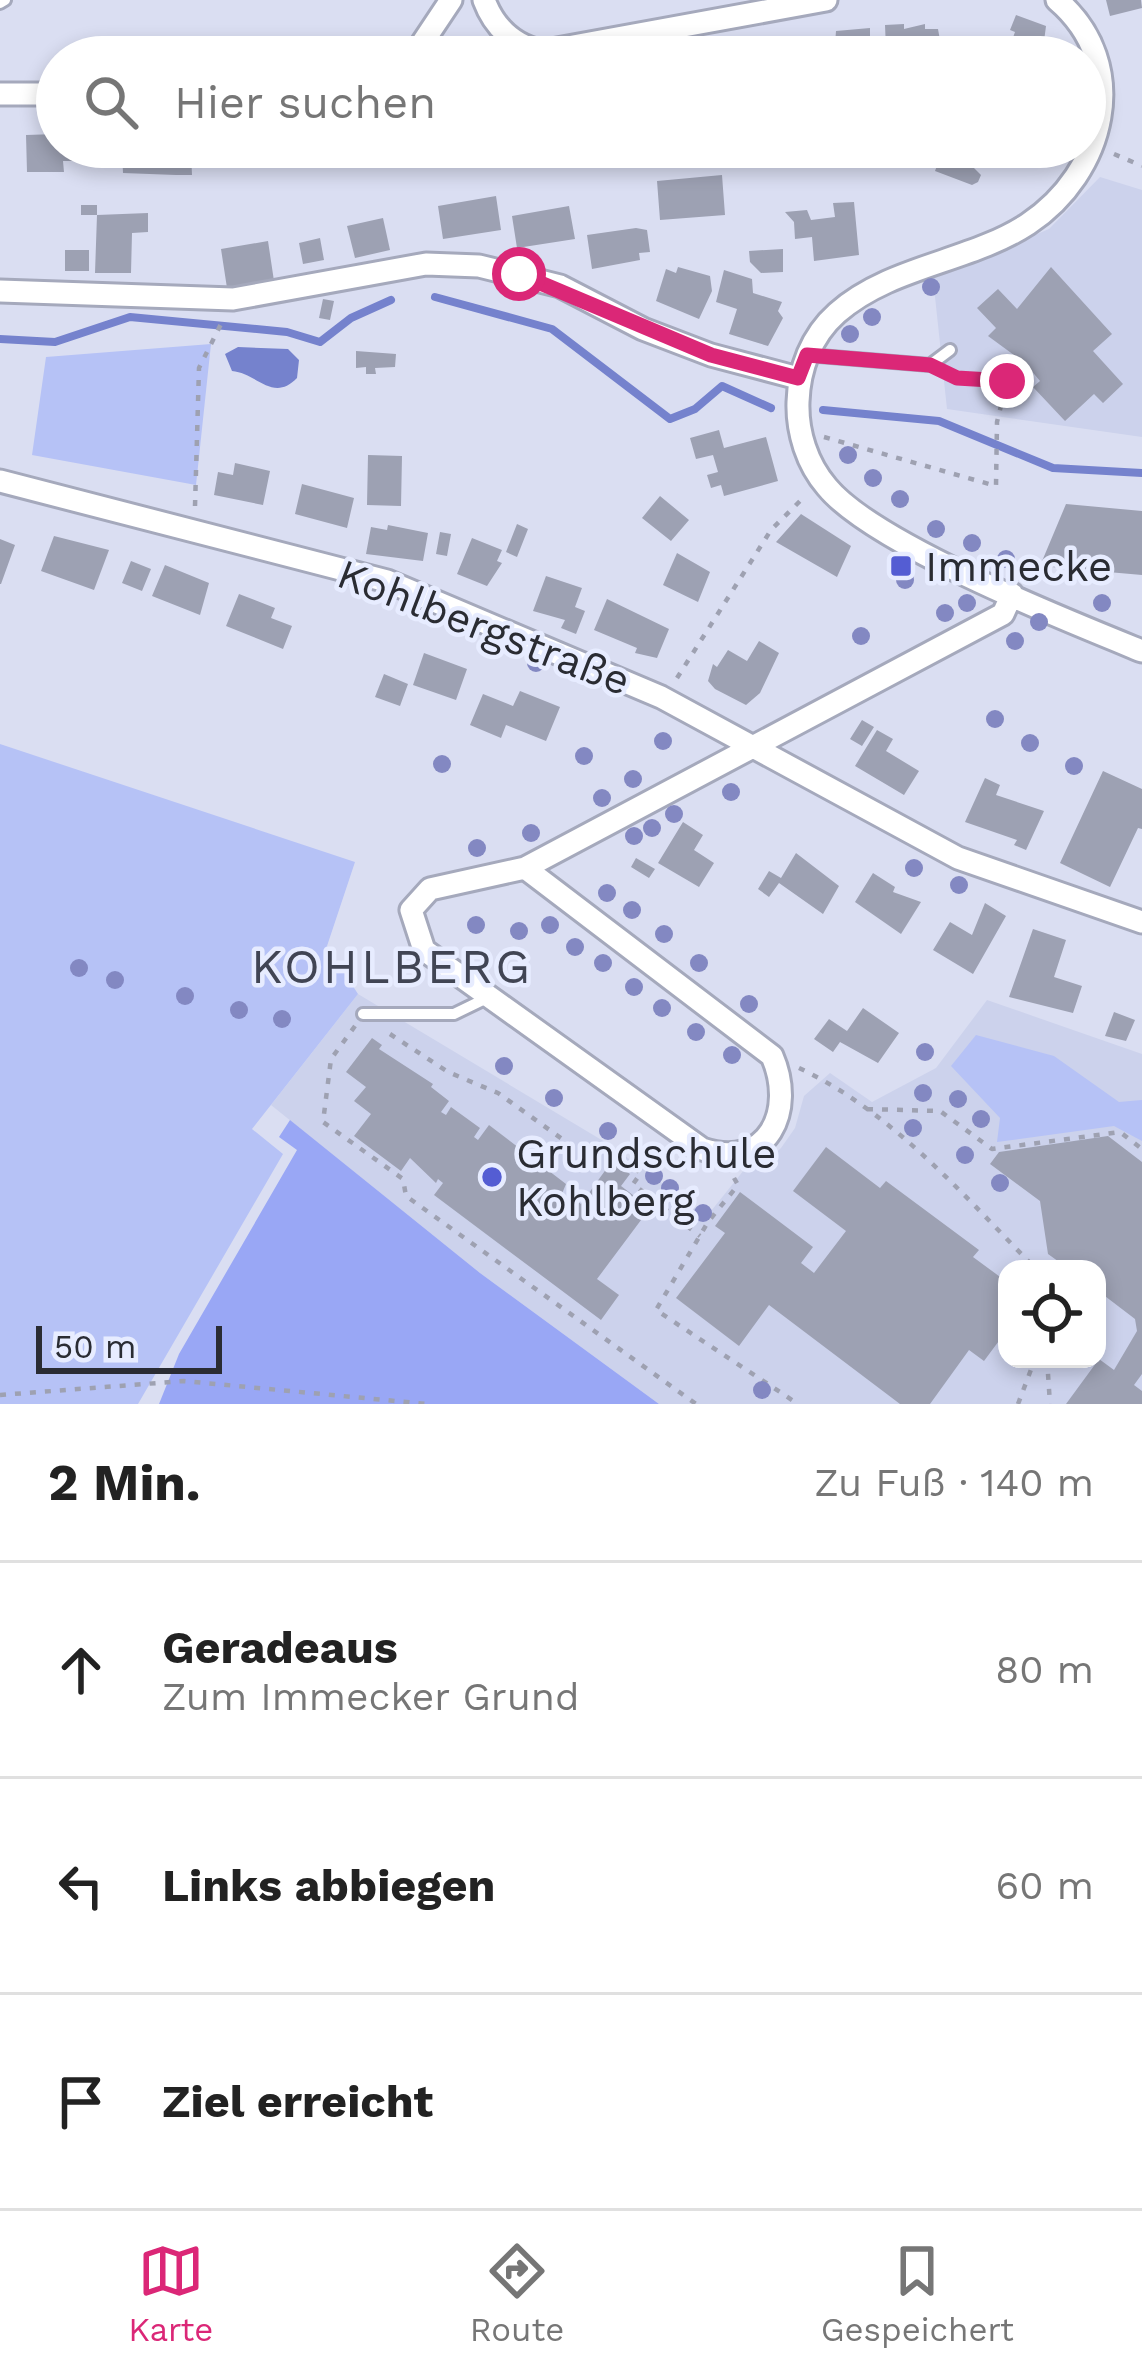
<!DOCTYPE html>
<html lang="de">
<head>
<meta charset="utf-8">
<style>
  :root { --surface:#fff; --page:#f6f6f6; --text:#222; --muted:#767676; --line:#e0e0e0; --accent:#db2777 }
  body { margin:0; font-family:"Work Sans",sans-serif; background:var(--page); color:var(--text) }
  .controls { position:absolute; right:36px; bottom:36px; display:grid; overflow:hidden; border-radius:24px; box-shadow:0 6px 18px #0003 }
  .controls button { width:108px; height:108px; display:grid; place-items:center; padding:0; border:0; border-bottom:3px solid var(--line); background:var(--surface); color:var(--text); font:60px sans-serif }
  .scale { position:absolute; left:36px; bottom:30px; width:186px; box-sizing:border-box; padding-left:12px; border:6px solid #2a2c33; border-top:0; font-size:33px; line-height:42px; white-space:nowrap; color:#2a2c33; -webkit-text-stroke:9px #e7ecff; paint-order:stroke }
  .stop { position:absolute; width:36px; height:36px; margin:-27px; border:9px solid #db2777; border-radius:50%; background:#fff }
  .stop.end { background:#db2777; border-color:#fff; box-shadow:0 3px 12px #0008 }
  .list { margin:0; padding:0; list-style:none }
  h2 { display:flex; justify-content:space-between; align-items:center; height:156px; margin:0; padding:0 48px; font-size:51px }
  h2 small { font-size:39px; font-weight:400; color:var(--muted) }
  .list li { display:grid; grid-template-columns:78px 1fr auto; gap:36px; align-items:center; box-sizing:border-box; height:216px; padding:0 48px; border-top:3px solid var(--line) }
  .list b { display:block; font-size:45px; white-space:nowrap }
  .list p { margin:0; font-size:39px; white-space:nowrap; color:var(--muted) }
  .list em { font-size:39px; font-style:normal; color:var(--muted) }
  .icon { flex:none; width:66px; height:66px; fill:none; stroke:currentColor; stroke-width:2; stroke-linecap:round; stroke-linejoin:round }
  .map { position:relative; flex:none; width:1142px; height:1404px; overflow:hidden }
  .search { position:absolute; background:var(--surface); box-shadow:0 6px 18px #0003; left:36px; right:36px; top:36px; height:132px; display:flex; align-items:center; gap:30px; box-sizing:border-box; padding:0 42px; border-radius:66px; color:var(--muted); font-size:45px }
  .sheet { height:804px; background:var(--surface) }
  nav { display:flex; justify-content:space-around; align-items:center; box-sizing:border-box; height:168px; border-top:3px solid var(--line); background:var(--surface); font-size:33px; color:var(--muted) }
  nav a { display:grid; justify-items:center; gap:6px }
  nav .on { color:var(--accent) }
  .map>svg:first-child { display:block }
</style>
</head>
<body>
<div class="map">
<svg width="1142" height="1404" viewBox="0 0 1142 1404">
  <rect width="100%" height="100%" fill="#dadef2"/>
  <path fill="#ccd2ec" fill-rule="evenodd" d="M1100 177 1142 190V437L947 409 933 278 1049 229Z
    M358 994 610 1145 707 1216 744 1170 763 1165 781 1148 795 1128 804 1096 830 1073 872 1102 936 1068 987 1000 1142 1054V1404H659L480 1273 271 1105ZM1007 1269H1097V1359H1007Z"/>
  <path fill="#b6c2f6" d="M211 344 196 485 32 455 46 357Z
    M0 744 355 862 327 946 358 994 252 1129 283 1154 138 1404H0Z
    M976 1035 1054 1056 1119 1102 1142 1100V1141L1114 1126 997 1142 1000 1118 951 1066Z"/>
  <path fill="#99a7f5" d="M290 1120 480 1273 659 1404H159L179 1354 297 1150 279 1137Z"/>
  <path fill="#7582cd" d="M238 347 288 349 299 360 297 378C273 403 257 373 232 371L225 354Z"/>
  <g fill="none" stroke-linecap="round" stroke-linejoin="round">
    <path stroke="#7582cd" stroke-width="8" d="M435 297 552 329 670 419 695 409 722 386 771 408
      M0 339 55 342 130 317 287 332 320 342 351 318 391 300
      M823 410 939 421 1053 468 1142 473"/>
  </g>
  <path fill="#9da1b3" d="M1106 0H1141L1142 8 1110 16Z
    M1016 15 1046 26 1042 57H1000L1007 54 1015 32 1010 30Z
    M904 24V29L925 24V29H938L943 57H904L903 48 886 49 885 25Z
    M870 28V57H834L836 31Z
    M791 49 793 57H761V55Z
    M57 134V147H76V161H63L64 172H27L26 135Z
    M100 147H204V152H191L192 175H176L123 173 122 152 101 154Z
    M224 147H287L288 157 225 160Z
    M311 147H344V154L312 157Z
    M944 147H986L973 167 981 175 978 182 972 185 935 171Z
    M722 175 725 215 660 220 657 181Z
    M496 196 501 230 443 239 438 206Z
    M854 202 859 255 814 261 812 237 795 239 794 222 785 212 807 210 811 220 835 217 833 203Z
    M81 205H97V215H81Z
    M569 206 575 239 517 248 512 216Z
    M148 213V232L132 233 131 273H95L97 215Z
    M383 218 390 250 355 258 347 226Z
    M636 228 647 230 650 252 639 253 640 260 592 269 587 235Z
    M320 238 324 260 303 264 299 243Z
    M268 241 274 281 227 288 221 249Z
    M783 249V272L761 273 750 262 749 251Z
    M65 250H89V271H65Z
    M678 267 710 276 712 291 699 319 656 301 666 269 676 273Z
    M1051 267 1112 334 1093 351 1123 384 1103 403 1094 394 1065 421 1033 387 1040 381 1025 363 988 336 996 328 977 308 998 289 1017 309Z
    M724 270 752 279 753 293 782 302 778 311 783 318 768 346 729 334 737 309 716 302Z
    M323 299 334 301 330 320 319 318Z
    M356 351 396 354 395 367 375 368 376 374H366V367L356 368Z
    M719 430 724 448 766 437 778 481 724 496 721 485 711 488 707 475 718 472 713 455 696 459 690 438Z
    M368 455 402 456 401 506 367 505Z
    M235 463 270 471 263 505 214 495 218 472 233 475Z
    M302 484 354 498 347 528 295 514Z
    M660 496 689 520 671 541 642 518Z
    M1066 504 1142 511V575L1040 566Z
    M801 514 851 546 837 577 776 542Z
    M517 524 528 529 517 557 506 552Z
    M388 525 428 533 423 561 366 554 371 527 387 530Z
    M440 532 451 534 447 556 436 554Z
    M54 536 109 550 94 590 41 571Z
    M472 538 502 550 497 561 502 563 487 586 457 574Z
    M0 539 15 545 1 584H0Z
    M677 553 710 572 698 602 663 585Z
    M131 561 151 569 142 591 122 583Z
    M165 565 209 583 200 615 152 596Z
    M546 576 582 588 575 607 585 611 576 634 561 628 565 620 533 611Z
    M239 594 275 608 271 618 292 626 283 649 226 626Z
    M607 599 669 629 657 658 635 653 637 648 594 630Z
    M759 641 779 653 760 693 746 705 715 689 708 681 713 664 717 667 728 650 747 661Z
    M424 653 467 669 456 700 413 685Z
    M384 674 408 684 400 706 375 697Z
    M520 691 560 707 546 741 506 725 501 738 470 725 483 694 513 706Z
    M862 720 874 727 862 746 850 739Z
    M877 730 893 739 886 751 919 771 904 795 855 766Z
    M1103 771 1142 789V829L1138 828 1110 887 1060 863Z
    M985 778 1000 785 996 795 1044 811 1026 850 1014 845 1017 840 965 822Z
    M683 822 703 835 694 850 714 863 699 887 658 863Z
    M796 853 839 886 823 914 779 883 769 897 758 889 769 871 781 878Z
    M636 858 655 869 649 878 631 867Z
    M873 873 895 887 893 892 921 902 901 934 855 902Z
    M985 903 1006 916 973 974 933 950 950 922 972 935Z
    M1033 929 1066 940 1054 977 1082 986 1073 1013 1009 997Z
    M863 1008 899 1033 878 1063 840 1042 833 1052 814 1039 829 1019 847 1031Z
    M1114 1012 1135 1020 1126 1041 1105 1036Z
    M372 1038 382 1045 379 1049 433 1084 431 1087 449 1101 441 1112 446 1115 451 1107 480 1128 474 1137 478 1140 489 1125 566 1184 561 1196 565 1200 569 1195 581 1204 612 1161 630 1174 621 1186 650 1208 597 1279 619 1295 601 1320 434 1195 443 1183 438 1179 436 1183 410 1158 401 1171 354 1136 371 1114 354 1101 366 1087 346 1072Z
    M1108 1136 1142 1162V1374L1134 1385 1142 1391V1404H1066L1099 1359 1114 1370 1137 1331 1135 1319 1097 1290V1269H1069L1048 1254 1040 1201 990 1164 999 1152Z
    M826 1147 880 1188 886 1181 979 1250 973 1257 1007 1282V1330L984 1361 969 1350 930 1404H900L769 1305 739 1346 676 1298 725 1233 715 1226 740 1192 813 1247 801 1263 814 1273 846 1231 793 1191Z"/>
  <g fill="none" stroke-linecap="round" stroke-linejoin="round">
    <g stroke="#a5a9bc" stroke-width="16">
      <path id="service" d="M0 3 5 0
        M807 355 930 365 950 350
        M363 1014H454L487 998"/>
    </g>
    <g stroke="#a5a9bc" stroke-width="27">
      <path id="minor" d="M484 0C494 27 514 46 543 52
        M1057 0C1133 65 1105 173 1028 224 970 262 890 266 837 313 811 336 799 369 798 402 797 432 807 464 827 487 874 544 1068 621 1142 651
        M413 57 451 0
        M513 57 826 0
        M0 94H57
        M0 291 233 299 426 264 479 266 560 286 643 329 711 355 798 378
        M0 481 387 581 661 697 958 858 1142 922
        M525 868 772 1056C796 1111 768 1171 702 1149L424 950 411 910 430 889 525 868 1003 614 1012 594"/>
    </g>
    <path stroke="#9ea1b1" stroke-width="4.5" stroke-dasharray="6 9" stroke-linecap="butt" d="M1114 154 1142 166
      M824 437 996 486 997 422 1007 381 946 373
      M195 506 199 368 223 320
      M677 678 771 530 805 496
      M355 1026 331 1059 323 1122 403 1179 406 1196 696 1404
      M390 1034 448 1072 498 1093 583 1154 610 1151 641 1173 633 1184 700 1236
      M799 1068C893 1112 965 1197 1036 1269
      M867 1109 940 1111 992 1149 1120 1132 1142 1149
      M734 1178 738 1185 708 1222 656 1310 798 1404
      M1047 1359 1050 1404
      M0 1395 184 1381 427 1404
      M1018 1404 1035 1359"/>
    <use href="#service" stroke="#fff" stroke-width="10"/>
    <use href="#minor" stroke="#fff" stroke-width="21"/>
  </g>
  <g fill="#8388c2">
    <circle cx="931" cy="287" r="9"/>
    <circle cx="872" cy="317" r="9"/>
    <circle cx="850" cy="334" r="9"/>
    <circle cx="848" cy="455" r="9"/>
    <circle cx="873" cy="478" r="9"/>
    <circle cx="900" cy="499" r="9"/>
    <circle cx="936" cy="529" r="9"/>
    <circle cx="972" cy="543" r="9"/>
    <circle cx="1006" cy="559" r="9"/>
    <circle cx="905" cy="580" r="9"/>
    <circle cx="967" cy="603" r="9"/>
    <circle cx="1102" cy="603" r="9"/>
    <circle cx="945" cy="613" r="9"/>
    <circle cx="1039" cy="622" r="9"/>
    <circle cx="861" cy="636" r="9"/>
    <circle cx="1015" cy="641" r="9"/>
    <circle cx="536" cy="663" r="9"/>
    <circle cx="995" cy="719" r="9"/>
    <circle cx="663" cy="741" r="9"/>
    <circle cx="1030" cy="743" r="9"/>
    <circle cx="584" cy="756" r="9"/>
    <circle cx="442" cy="764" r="9"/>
    <circle cx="1074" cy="766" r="9"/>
    <circle cx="633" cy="779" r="9"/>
    <circle cx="731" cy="792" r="9"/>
    <circle cx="602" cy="798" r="9"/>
    <circle cx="674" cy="814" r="9"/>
    <circle cx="652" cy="828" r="9"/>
    <circle cx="531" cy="833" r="9"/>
    <circle cx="634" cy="836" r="9"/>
    <circle cx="477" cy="848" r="9"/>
    <circle cx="914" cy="868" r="9"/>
    <circle cx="959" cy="885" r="9"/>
    <circle cx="607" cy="893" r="9"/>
    <circle cx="632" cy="910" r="9"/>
    <circle cx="476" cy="925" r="9"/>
    <circle cx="550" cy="925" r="9"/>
    <circle cx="519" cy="931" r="9"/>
    <circle cx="664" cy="934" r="9"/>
    <circle cx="575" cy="947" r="9"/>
    <circle cx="603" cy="963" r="9"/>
    <circle cx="699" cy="963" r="9"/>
    <circle cx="79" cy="968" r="9"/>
    <circle cx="115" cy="980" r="9"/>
    <circle cx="634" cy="987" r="9"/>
    <circle cx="185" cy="996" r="9"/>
    <circle cx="749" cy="1004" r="9"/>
    <circle cx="662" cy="1008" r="9"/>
    <circle cx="239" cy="1010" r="9"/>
    <circle cx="282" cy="1019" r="9"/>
    <circle cx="696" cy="1032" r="9"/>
    <circle cx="925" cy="1052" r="9"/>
    <circle cx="732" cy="1055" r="9"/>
    <circle cx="504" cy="1066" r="9"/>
    <circle cx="923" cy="1093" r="9"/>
    <circle cx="554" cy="1098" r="9"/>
    <circle cx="958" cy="1099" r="9"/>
    <circle cx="981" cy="1119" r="9"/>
    <circle cx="913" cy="1128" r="9"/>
    <circle cx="608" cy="1131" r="9"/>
    <circle cx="965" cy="1155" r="9"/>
    <circle cx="654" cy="1176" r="9"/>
    <circle cx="1000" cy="1183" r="9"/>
    <circle cx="670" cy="1188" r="9"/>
    <circle cx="686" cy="1199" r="9"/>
    <circle cx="703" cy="1213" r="9"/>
    <circle cx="762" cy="1390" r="9"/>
  </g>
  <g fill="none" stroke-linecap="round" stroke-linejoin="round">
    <path stroke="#db2777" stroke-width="15" d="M519 274 711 355 798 378 807 355 930 365 957 378 1007 381"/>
  </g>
  <g fill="#545dd3" stroke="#e7ecff" stroke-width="4.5">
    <rect x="889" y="554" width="24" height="24" rx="6"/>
    <circle cx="492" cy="1177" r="12"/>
  </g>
  <g text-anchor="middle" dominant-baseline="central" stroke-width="9" stroke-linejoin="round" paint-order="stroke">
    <g font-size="42" fill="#2a2c33" stroke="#e7ecff" text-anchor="start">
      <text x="925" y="566">Immecke</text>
      <text x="516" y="1153">Grundschule<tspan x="516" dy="48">Kohlberg</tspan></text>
    </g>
    <g font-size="42" fill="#2a2c33" stroke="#e7ecff">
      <text transform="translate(484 627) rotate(21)">Kohlbergstraße</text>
    </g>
    <g font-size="48" letter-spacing="3" fill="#414554" stroke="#e7ecff">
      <text x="392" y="966">KOHLBERG</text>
    </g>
  </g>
</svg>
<div class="controls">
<button><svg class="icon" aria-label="locate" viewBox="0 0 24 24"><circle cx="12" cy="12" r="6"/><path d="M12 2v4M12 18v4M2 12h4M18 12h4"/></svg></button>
</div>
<div class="scale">50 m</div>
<div class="stop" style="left:519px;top:274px"></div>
<div class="stop end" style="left:1007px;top:381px"></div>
<div class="search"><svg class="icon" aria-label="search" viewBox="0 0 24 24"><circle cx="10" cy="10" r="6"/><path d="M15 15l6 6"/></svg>Hier suchen</div>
</div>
<section class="sheet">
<h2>2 Min.<small>Zu Fuß · 140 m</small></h2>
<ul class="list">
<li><svg class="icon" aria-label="ahead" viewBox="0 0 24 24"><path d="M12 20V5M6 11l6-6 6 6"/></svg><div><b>Geradeaus</b><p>Zum Immecker Grund</p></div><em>80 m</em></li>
<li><svg class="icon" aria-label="left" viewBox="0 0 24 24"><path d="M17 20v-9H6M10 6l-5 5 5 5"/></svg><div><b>Links abbiegen</b></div><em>60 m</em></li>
<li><svg class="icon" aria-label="arrive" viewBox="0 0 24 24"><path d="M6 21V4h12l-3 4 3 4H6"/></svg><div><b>Ziel erreicht</b></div></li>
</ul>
</section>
<nav>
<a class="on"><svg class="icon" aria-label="map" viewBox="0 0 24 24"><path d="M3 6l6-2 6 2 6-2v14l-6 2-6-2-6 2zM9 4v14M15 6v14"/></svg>Karte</a>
<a><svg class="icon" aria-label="directions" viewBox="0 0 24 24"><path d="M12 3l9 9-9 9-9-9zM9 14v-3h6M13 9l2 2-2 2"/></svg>Route</a>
<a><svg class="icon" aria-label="saved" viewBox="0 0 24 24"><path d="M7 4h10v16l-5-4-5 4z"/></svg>Gespeichert</a>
</nav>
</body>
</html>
